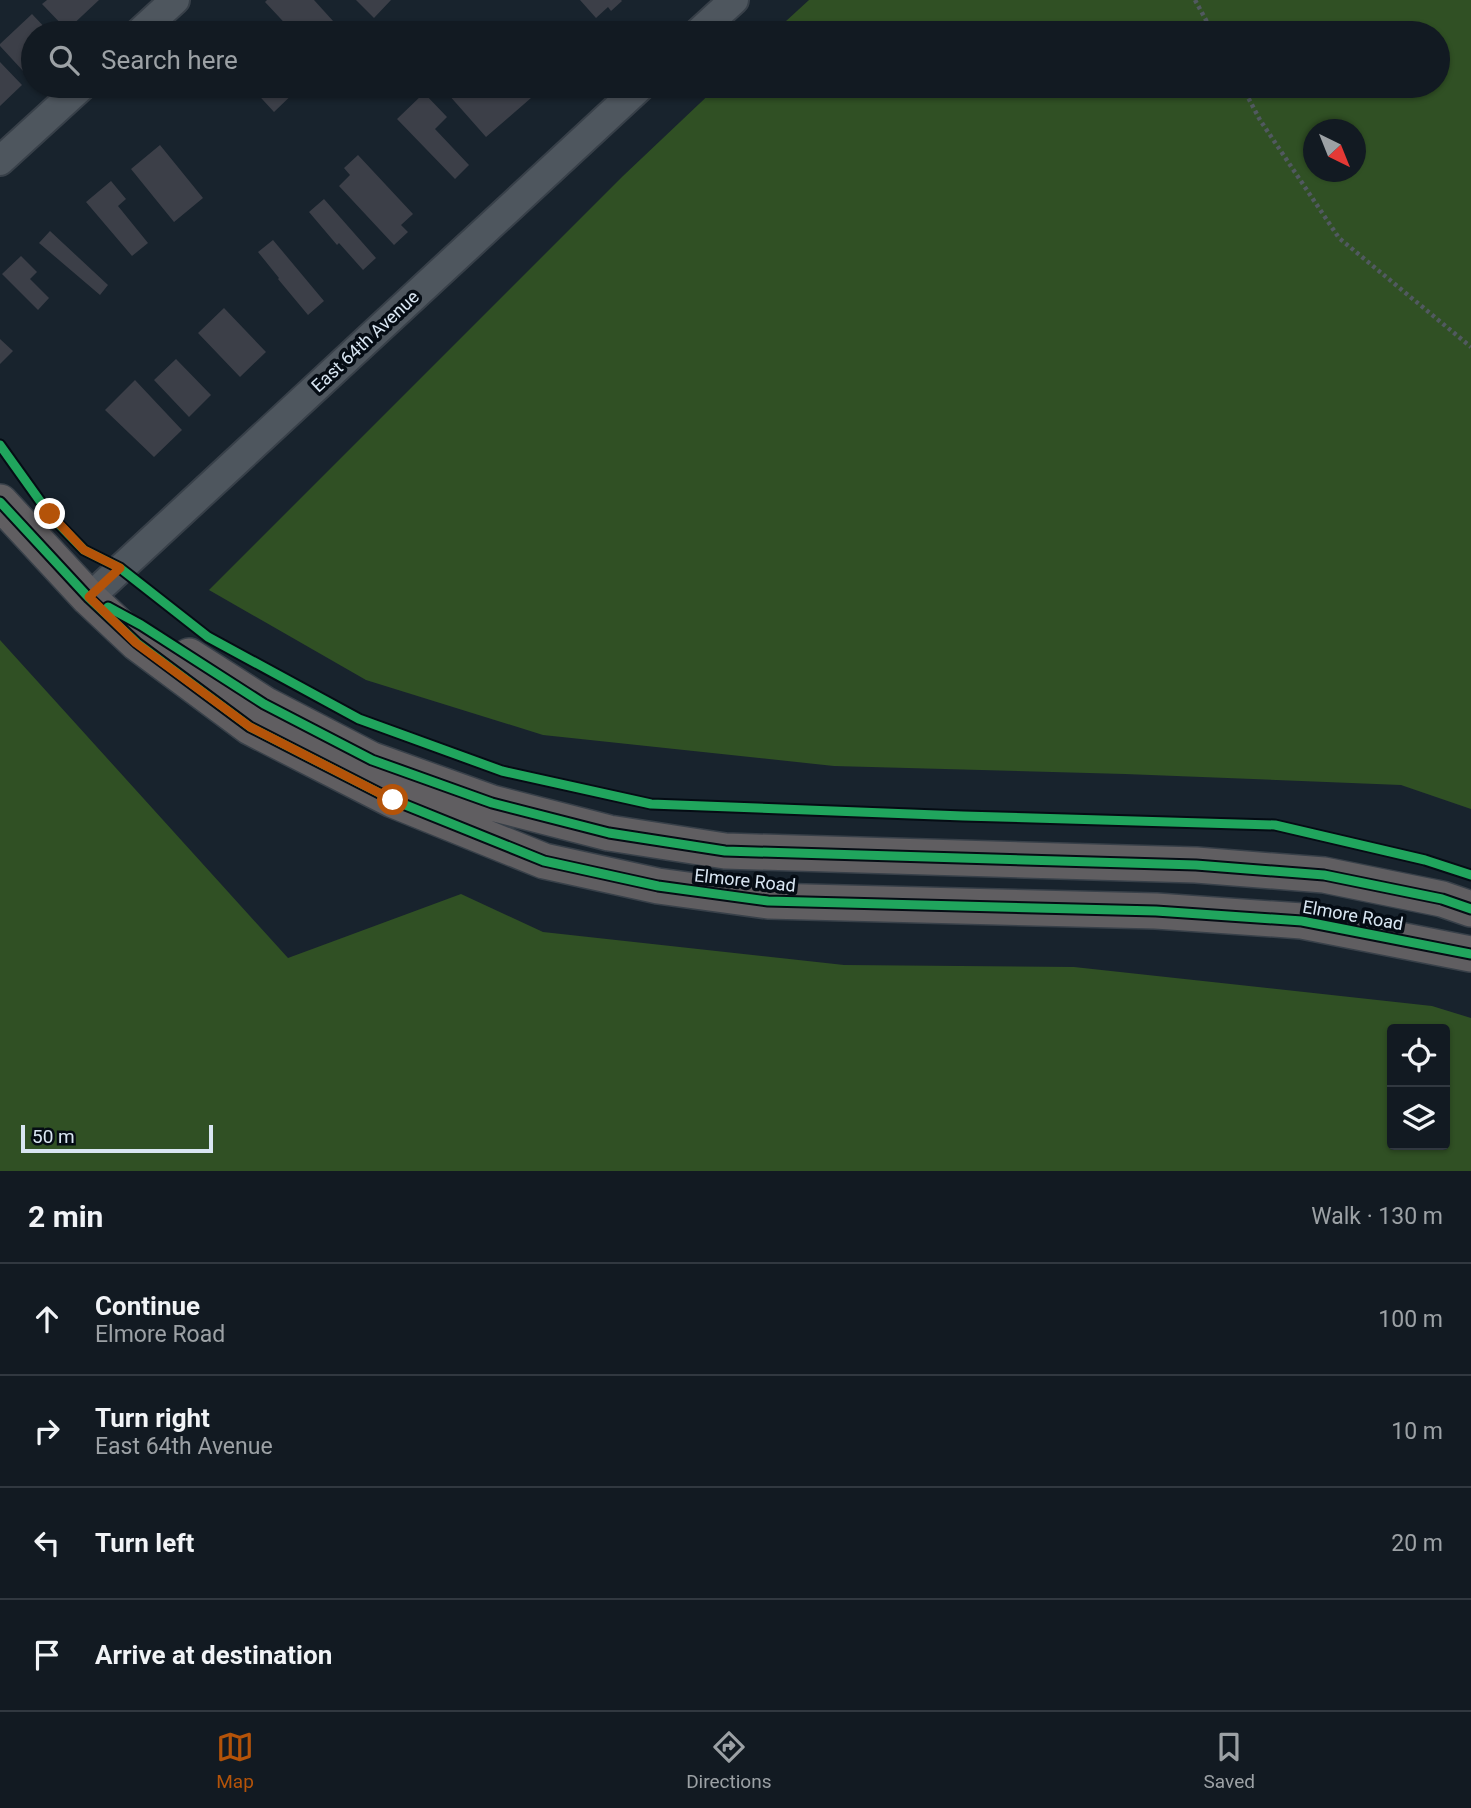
<!DOCTYPE html>
<html lang="en">
<head>
<meta charset="utf-8">
<style>
  :root { --surface:#121a22; --page:#1b232a; --text:#f1f3f6; --muted:#9ca1a5; --line:#313840; --accent:#b45309 }
  body { margin:0; font-family:Roboto,sans-serif; background:var(--page); color:var(--text) }
  .controls { position:absolute; right:21px; bottom:21px; display:grid; overflow:hidden; border-radius:7px; box-shadow:0 2px 5px #0004 }
  .controls button { width:63px; height:63px; display:grid; place-items:center; padding:0; border:0; border-bottom:2px solid var(--line); background:var(--surface); color:var(--text); font:35px sans-serif }
  .compass { position:absolute; left:1303px; top:119px; width:63px; height:63px; border-radius:50%; background:var(--surface); box-shadow:0 2px 5px #0004; rotate:137deg }
  .scale { position:absolute; left:21px; bottom:18px; width:192px; box-sizing:border-box; padding-left:7px; border:4px solid #d9e6f2; border-top:0; font-size:19px; line-height:24px; white-space:nowrap; color:#d9e6f2; -webkit-text-stroke:5px #050c14; paint-order:stroke }
  .stop { position:absolute; width:21px; height:21px; margin:-16px; border:5px solid #b45309; border-radius:50%; background:#fff }
  .stop.end { background:#b45309; border-color:#fff; box-shadow:0 2px 7px #0008 }
  .list { margin:0; padding:0; list-style:none }
  h2 { display:flex; justify-content:space-between; align-items:center; height:91px; margin:0; padding:0 28px; font-size:30px }
  h2 small { font-size:23px; font-weight:400; color:var(--muted) }
  .list li { display:grid; grid-template-columns:46px 1fr auto; gap:21px; align-items:center; box-sizing:border-box; height:112px; padding:0 28px; border-top:2px solid var(--line) }
  .list b { display:block; font-size:26px; white-space:nowrap }
  .list p { margin:0; font-size:23px; white-space:nowrap; color:var(--muted) }
  .list em { font-size:23px; font-style:normal; color:var(--muted) }
  .icon { flex:none; width:38px; height:38px; fill:none; stroke:currentColor; stroke-width:2; stroke-linecap:round; stroke-linejoin:round }
  .map { position:relative; flex:none; width:1471px; height:1171px; overflow:hidden }
  .search { position:absolute; background:var(--surface); box-shadow:0 2px 5px #0004; left:21px; right:21px; top:21px; height:77px; display:flex; align-items:center; gap:18px; box-sizing:border-box; padding:0 24px; border-radius:38px; color:var(--muted); font-size:26px }
  .sheet { height:539px; background:var(--surface) }
  nav { display:flex; justify-content:space-around; align-items:center; box-sizing:border-box; height:98px; border-top:2px solid var(--line); background:var(--surface); font-size:19px; color:var(--muted) }
  nav a { display:grid; justify-items:center; gap:4px }
  nav .on { color:var(--accent) }
  .map>svg:first-child { display:block }
</style>
</head>
<body>
<div class="map">
<svg width="1471" height="1171" viewBox="0 0 1471 1171">
  <rect width="100%" height="100%" fill="#18232d"/>
  <path fill="#305024" fill-rule="evenodd" d="M809 0H1471V809L1401 785 1125 774 834 766 543 735 366 680 209 590 623 176 718 86H1438V33H773ZM1314 130H1356V172H1314Z
    M0 640 288 958 461 894 543 932 844 965 1074 967 1432 1006 1471 1018V1171H0ZM1392 1029H1445V1145H1392Z"/>
  <path fill="#3c3f48" d="M47 0H99L67 30 42 4Z
    M267 0H314L343 32 341 33H294L265 2Z
    M356 0H391L374 18Z
    M580 0H621L622 1 611 11 608 7 596 18Z
    M32 14 50 33H33V63L24 72 0 46V44Z
    M0 62 22 85 0 106Z
    M250 86H299L300 87 274 112Z
    M457 86H519L531 98 486 137 448 94Z
    M424 93 447 117 435 129 469 165 455 179 397 119Z
    M160 145 203 198 174 222 131 169Z
    M358 155 413 214 401 225 408 232 394 245 339 186 350 175 344 168Z
    M111 181 126 199 118 206 148 243 132 256 86 202Z
    M324 199 376 258 363 270 339 243 337 245 309 212Z
    M50 231 108 285 100 295 39 243Z
    M273 240 324 301 308 315 278 279 279 278 258 252Z
    M21 256 37 272 30 279 49 298 38 310 2 274Z
    M224 308 266 352 240 377 198 333Z
    M0 339 13 351 0 364Z
    M176 359 211 395 189 417 154 380Z
    M135 380 182 430 154 457 105 410Z"/>
  <g fill="none" stroke-linecap="round" stroke-linejoin="round">
    <g stroke="#384049" stroke-width="32">
      <path id="minor" d="M139 33 175 0
        M698 33 734 0
        M0 161 82 86
        M89 598 641 86"/>
    </g>
    <g stroke="#384049" stroke-width="38">
      <path id="major" d="M0 502 89 598 137 643 250 727 393 800 544 861 658 886 768 901 1156 911 1302 921 1471 954
        M189 656 264 704 372 760 492 803 609 833 725 851 1196 865 1324 875 1442 899 1471 909"/>
    </g>
    <path stroke="#515960" stroke-width="4.5" stroke-dasharray="3.5 3.5" stroke-linecap="butt" d="M1195 0 1213 33
      M1242 86 1260 120 1339 238 1471 347"/>
    <use href="#minor" stroke="#4e565e" stroke-width="28"/>
    <use href="#major" stroke="#605e61" stroke-width="35"/>
    <g stroke="#050c14" stroke-width="13">
      <path id="cycleway" d="M0 445 50 515 84 550 120 568 208 637 359 719 502 771 651 804 963 816 1275 825 1425 860 1471 875
        M0 502 89 598 137 643 250 727 393 800 544 861 658 886 768 901 1156 911 1302 921 1471 954
        M108 607 141 625 264 704 372 760 492 803 609 833 725 851 1196 865 1324 875 1442 899 1471 909"/>
    </g>
    <use href="#cycleway" stroke="#20a55d" stroke-width="9"/>
  </g>
  <g fill="none" stroke-linecap="round" stroke-linejoin="round">
    <path stroke="#b45309" stroke-width="9" d="M50 514 84 550 120 568 89 597 136 643 250 727 393 800"/>
  </g>
  <g text-anchor="middle" dominant-baseline="central" stroke-width="7" stroke-linejoin="round" paint-order="stroke">
    <g font-size="18" fill="#d9e6f2" stroke="#050c14">
      <text transform="translate(365 341) rotate(-43)">East 64th Avenue</text>
      <text transform="translate(745 880) rotate(6)">Elmore Road</text>
      <text transform="translate(1353 915) rotate(10)">Elmore Road</text>
    </g>
  </g>
</svg>
<div class="controls">
<button><svg class="icon" aria-label="locate" viewBox="0 0 24 24"><circle cx="12" cy="12" r="6"/><path d="M12 2v4M12 18v4M2 12h4M18 12h4"/></svg></button>
<button><svg class="icon" aria-label="layers" viewBox="0 0 24 24"><path d="M12 4l9 5-9 5-9-5zM3 14l9 5 9-5"/></svg></button>
</div>
<svg class="compass" viewBox="-18 -18 36 36"><path d="M0-13l5 13h-10z" fill="#e53935"/><path d="M0 13l5-13h-10z" fill="#9ca1a5"/></svg>
<div class="scale">50 m</div>
<div class="stop" style="left:393px;top:800px"></div>
<div class="stop end" style="left:50px;top:514px"></div>
<div class="search"><svg class="icon" aria-label="search" viewBox="0 0 24 24"><circle cx="10" cy="10" r="6"/><path d="M15 15l6 6"/></svg>Search here</div>
</div>
<section class="sheet">
<h2>2 min<small>Walk · 130 m</small></h2>
<ul class="list">
<li><svg class="icon" aria-label="ahead" viewBox="0 0 24 24"><path d="M12 20V5M6 11l6-6 6 6"/></svg><div><b>Continue</b><p>Elmore Road</p></div><em>100 m</em></li>
<li><svg class="icon" aria-label="right" viewBox="0 0 24 24"><path d="M7 20v-9h11M14 6l5 5-5 5"/></svg><div><b>Turn right</b><p>East 64th Avenue</p></div><em>10 m</em></li>
<li><svg class="icon" aria-label="left" viewBox="0 0 24 24"><path d="M17 20v-9H6M10 6l-5 5 5 5"/></svg><div><b>Turn left</b></div><em>20 m</em></li>
<li><svg class="icon" aria-label="arrive" viewBox="0 0 24 24"><path d="M6 21V4h12l-3 4 3 4H6"/></svg><div><b>Arrive at destination</b></div></li>
</ul>
</section>
<nav>
<a class="on"><svg class="icon" aria-label="map" viewBox="0 0 24 24"><path d="M3 6l6-2 6 2 6-2v14l-6 2-6-2-6 2zM9 4v14M15 6v14"/></svg>Map</a>
<a><svg class="icon" aria-label="directions" viewBox="0 0 24 24"><path d="M12 3l9 9-9 9-9-9zM9 14v-3h6M13 9l2 2-2 2"/></svg>Directions</a>
<a><svg class="icon" aria-label="saved" viewBox="0 0 24 24"><path d="M7 4h10v16l-5-4-5 4z"/></svg>Saved</a>
</nav>
</body>
</html>
